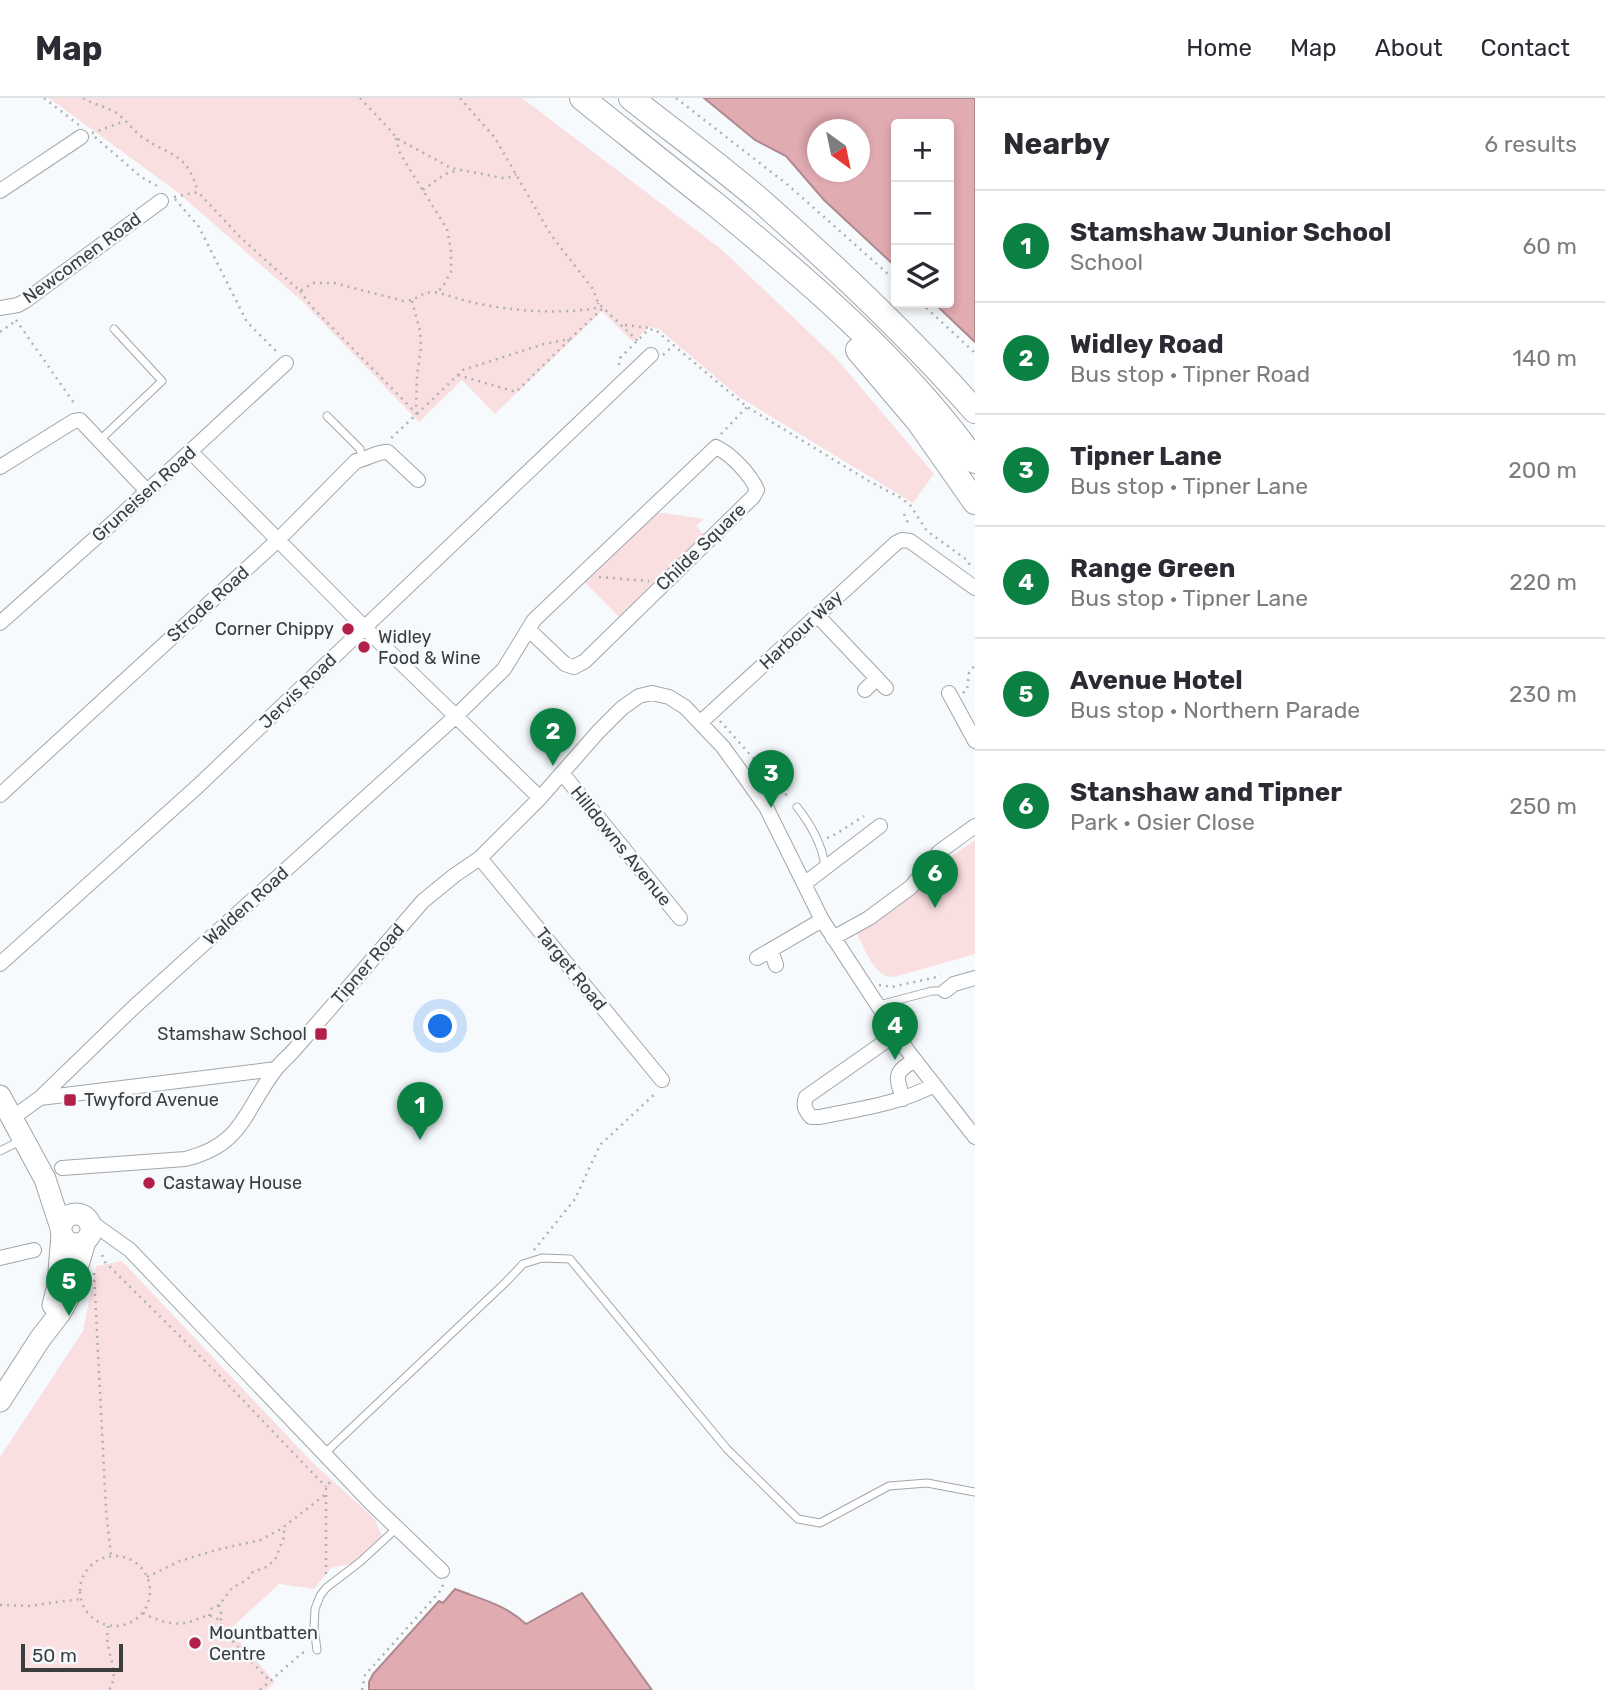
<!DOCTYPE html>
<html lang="en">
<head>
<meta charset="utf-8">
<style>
  :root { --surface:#fff; --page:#f7f7f7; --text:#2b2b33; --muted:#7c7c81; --line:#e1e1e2; --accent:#0b8043 }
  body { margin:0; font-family:Rubik,sans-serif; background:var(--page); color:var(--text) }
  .controls { position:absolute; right:21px; top:21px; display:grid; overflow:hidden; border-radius:7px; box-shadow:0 4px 10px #0003 }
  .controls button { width:63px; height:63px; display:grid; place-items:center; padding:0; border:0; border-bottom:2px solid var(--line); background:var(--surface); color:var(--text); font:35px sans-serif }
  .compass { position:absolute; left:807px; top:21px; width:63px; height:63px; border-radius:50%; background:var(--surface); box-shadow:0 4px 10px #0003; rotate:147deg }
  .scale { position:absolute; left:21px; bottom:18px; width:102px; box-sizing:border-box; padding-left:7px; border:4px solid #3b3d3e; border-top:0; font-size:19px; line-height:24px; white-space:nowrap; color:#3b3d3e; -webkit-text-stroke:5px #f6fafd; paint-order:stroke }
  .you { position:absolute; left:441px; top:929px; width:24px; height:24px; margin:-18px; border:5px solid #fff; border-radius:50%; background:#1a73e8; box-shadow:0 0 0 10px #1a73e833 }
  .badge { display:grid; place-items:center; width:46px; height:46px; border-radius:50%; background:var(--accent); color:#fff; font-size:23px; font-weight:700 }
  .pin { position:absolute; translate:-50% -58px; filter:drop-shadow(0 2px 4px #0008) }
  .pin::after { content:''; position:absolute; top:37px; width:24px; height:21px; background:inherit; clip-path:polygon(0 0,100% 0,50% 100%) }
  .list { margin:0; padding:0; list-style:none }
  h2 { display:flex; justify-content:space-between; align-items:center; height:91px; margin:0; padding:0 28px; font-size:30px }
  h2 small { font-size:23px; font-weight:400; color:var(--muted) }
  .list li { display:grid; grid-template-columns:46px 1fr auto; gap:21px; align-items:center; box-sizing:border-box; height:112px; padding:0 28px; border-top:2px solid var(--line) }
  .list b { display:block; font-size:26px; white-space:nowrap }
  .list p { margin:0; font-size:23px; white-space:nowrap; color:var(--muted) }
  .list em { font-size:23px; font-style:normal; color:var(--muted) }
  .icon { flex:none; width:38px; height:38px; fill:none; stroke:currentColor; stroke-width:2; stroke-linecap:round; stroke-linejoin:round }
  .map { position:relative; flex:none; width:975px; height:1592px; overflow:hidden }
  header { display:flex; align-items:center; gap:42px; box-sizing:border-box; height:98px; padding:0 35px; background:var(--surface); border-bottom:2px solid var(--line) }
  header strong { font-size:33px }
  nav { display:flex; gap:38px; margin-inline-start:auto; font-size:24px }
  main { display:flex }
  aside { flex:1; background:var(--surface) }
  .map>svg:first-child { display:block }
</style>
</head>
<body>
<header>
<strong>Map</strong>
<nav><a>Home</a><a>Map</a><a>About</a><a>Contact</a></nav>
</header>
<main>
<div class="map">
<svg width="975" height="1592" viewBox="0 0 975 1592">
  <rect width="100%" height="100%" fill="#f6fafd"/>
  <path fill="#fadfe1" d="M49 0H522L721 151 836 260 934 376 913 405 739 299 659 231 649 229 633 244 602 213 495 316 462 282 419 324 302 203 176 93Z
    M656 414 704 421 696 428 705 437 619 519 584 484Z
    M975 742V856L894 879C875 881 865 851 857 836L873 826 917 793 941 784 937 768Z
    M122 1163 313 1365 374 1420 382 1438 354 1465 331 1470 314 1491 279 1486 229 1532 275 1584 266 1592H0V1359L83 1233 96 1168Z"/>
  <path fill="#e0abb1" stroke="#ae8a8e" stroke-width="2" fill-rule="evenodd" d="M704 0H975V244L934 205H949V26H896V169L824 102 786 58 755 42ZM818 32H860V74H818Z
    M455 1491C483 1502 504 1506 526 1526L582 1495 652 1592H369V1584L373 1576 439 1503 443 1505Z"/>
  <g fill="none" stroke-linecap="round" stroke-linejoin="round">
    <g stroke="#a2a5a9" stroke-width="9">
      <path id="service" d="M327 318 360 351 362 362
        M100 342 162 283 114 231
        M797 709C810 725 823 748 825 769
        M922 777C934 784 943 778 953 770
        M879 907 932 893H945
        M0 1053 20 1043
        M324 1356 506 1184 523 1166 542 1160 570 1161 727 1351 798 1421 820 1425 889 1388 927 1385 975 1394
        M317 1552 314 1529 315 1511 320 1498 326 1490 360 1464 397 1430"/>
    </g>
    <g stroke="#a2a5a9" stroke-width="16">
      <path id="minor" d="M0 93 81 39
        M0 210 18 207 25 203 161 103
        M190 353 365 530 540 700
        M0 369 74 323 80 322 147 393
        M817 517 886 590
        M0 525 118 420 286 265
        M865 592 877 580
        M949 595 975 643
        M701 624 896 445 902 442 910 443 975 490
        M562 675 680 820
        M0 697 278 442 356 363C368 361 377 353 388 354L418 382
        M480 760 662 982
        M804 786 880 728
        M833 840 869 820 911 789 939 754 975 728
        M771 852 776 867
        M757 860 822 822
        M0 866 198 688 651 257
        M945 893 954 886 975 880
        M896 936 806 999C803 1008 805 1012 811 1019H820C858 1011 899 1006 934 987
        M40 1000 134 909 456 618 504 571 534 522 716 349C731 356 751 377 757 392L753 399 585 563 574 569 565 566 529 532
        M903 1001C896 978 893 975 915 962
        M12 1020 40 1000 276 971
        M62 1070 185 1061C244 1047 244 1012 276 971 281 964 289 958 295 951L423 803 455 777 480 760 540 700 598 634 622 610 639 598 652 595 669 599 685 609 723 649 744 678 766 709 822 822 907 952 975 1039
        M88 1122 130 1152 371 1405 442 1473
        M0 1160 34 1152"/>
    </g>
    <g stroke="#a2a5a9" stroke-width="23">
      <path id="primary" d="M0 998 45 1081 61 1130
        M61 1131a15 15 0 1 1 30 0a15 15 0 1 1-30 0Z
        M53 1207 58 1187 62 1136
        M0 1303 40 1241 60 1215 68 1201 85 1143"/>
    </g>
    <g stroke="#a2a5a9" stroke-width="26">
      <path id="motorway" d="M582 0C626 35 670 71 715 106 809 183 904 264 975 363
        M631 0C674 34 719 67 761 103 836 169 909 238 975 313
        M858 252 919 324 975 404"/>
    </g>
    <path stroke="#aeb1b3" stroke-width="2.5" stroke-dasharray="2 5" stroke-linecap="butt" d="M44 0 79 27
      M83 0C94 7 108 9 118 16 127 23 133 32 142 39 171 59 187 54 198 94
      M360 0 392 34 396 40 451 70 503 80 511 79 516 76
      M460 0 495 40 551 137 593 191 598 205 639 244
      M676 0 788 87 896 183
      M92 35 125 23
      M95 39 141 79 159 89
      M396 40 399 53 404 62 447 131 451 152V174L442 190 436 194
      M423 92 445 76 459 72
      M174 99 198 94 241 140 300 193 313 185H334L404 203C416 203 421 194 433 194 446 196 458 201 471 204 510 213 553 216 592 211L598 209V205
      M175 101 199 129 247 224 277 254
      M300 193 312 209 417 316 390 341
      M412 203 420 233 421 249 417 278 416 309 413 313
      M921 205 975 255
      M16 222 76 308
      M625 227 650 230
      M0 234 17 222
      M663 257 674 247
      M619 267 620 260 647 233 653 231 658 234 747 309 869 383 901 400 910 407 927 433 967 462 972 471
      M458 277 516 294 570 241
      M417 316 463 272 544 246 570 241 604 209
      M721 336 747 309
      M904 416 909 427
      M599 479 649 483
      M963 595 967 592 969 575 975 567
      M720 623 790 701
      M827 740 836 736 864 718
      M879 887 892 889 941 878
      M534 1152 575 1101 600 1047 657 994
      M102 1157 105 1164 216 1274 326 1389
      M94 1175 106 1412 111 1458
      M80 1493a35 35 0 1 1 70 0a35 35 0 1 1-70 0Z
      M326 1476V1389L331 1383
      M147 1479 180 1463 216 1452 260 1442 281 1431 326 1396
      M0 1507 29 1508 80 1501
      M219 1507 222 1519 220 1523
      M143 1515C155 1522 171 1527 185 1525 194 1524 202 1517 212 1518 220 1520 221 1527 226 1534 238 1551 255 1567 270 1583
      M209 1518 211 1511 219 1507 232 1490 247 1482 253 1474 266 1469 275 1462 284 1439V1429
      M108 1528C108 1530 107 1537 107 1540 108 1558 120 1575 109 1592
      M260 1592 302 1555 308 1553
      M362 1592 365 1577 442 1491 443 1486"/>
    <use href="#service" stroke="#fff" stroke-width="7"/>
    <use href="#minor" stroke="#fff" stroke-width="14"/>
    <use href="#primary" stroke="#fff" stroke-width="21"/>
    <use href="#motorway" stroke="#fff" stroke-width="24"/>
  </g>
  <g fill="#b2204a" stroke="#f6fafd" stroke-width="2.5">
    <circle cx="348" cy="531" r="7"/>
    <circle cx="364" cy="549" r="7"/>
    <rect x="314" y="929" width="14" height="14" rx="3.5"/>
    <rect x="63" y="995" width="14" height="14" rx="3.5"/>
    <circle cx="149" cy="1085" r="7"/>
    <circle cx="195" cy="1545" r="7"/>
  </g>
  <g text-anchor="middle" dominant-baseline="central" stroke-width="5" stroke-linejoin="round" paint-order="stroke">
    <g font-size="18" fill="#3b3d3e" stroke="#f6fafd">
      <text transform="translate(82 160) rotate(-36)">Newcomen Road</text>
      <text transform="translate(144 396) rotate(-42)">Gruneisen Road</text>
      <text transform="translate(701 449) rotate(-44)">Childe Square</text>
      <text transform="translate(208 506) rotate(-42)">Strode Road</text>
      <text transform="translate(801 532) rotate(-43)">Harbour Way</text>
      <text transform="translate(298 593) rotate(-44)">Jervis Road</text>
      <text transform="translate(621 748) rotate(51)">Hilldowns Avenue</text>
      <text transform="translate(246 808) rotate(-42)">Walden Road</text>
      <text transform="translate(368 866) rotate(-49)">Tipner Road</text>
      <text transform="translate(571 871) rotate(51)">Target Road</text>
    </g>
    <g font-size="18" fill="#3b3d3e" stroke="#f6fafd" text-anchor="start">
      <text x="334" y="531" text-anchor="end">Corner Chippy</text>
      <text x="378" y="539">Widley<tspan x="378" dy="21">Food &amp; Wine</tspan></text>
      <text x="307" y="936" text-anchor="end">Stamshaw School</text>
      <text x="84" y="1002">Twyford Avenue</text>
      <text x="163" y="1085">Castaway House</text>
      <text x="209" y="1535">Mountbatten<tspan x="209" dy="21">Centre</tspan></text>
    </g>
  </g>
</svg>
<div class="controls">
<button>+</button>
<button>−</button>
<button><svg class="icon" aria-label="layers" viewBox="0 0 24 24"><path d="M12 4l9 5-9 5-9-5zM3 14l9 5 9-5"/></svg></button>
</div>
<svg class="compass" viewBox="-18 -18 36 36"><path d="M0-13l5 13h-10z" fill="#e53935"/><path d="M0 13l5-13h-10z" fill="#7c7c81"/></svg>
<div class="scale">50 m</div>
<div class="you"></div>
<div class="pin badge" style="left:420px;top:1042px">1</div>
<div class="pin badge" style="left:553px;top:668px">2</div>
<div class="pin badge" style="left:771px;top:710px">3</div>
<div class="pin badge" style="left:895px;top:962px">4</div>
<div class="pin badge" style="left:69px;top:1218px">5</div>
<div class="pin badge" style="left:935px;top:810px">6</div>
</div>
<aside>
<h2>Nearby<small>6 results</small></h2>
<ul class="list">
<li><span class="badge">1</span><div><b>Stamshaw Junior School</b><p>School</p></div><em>60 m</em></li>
<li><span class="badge">2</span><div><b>Widley Road</b><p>Bus stop · Tipner Road</p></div><em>140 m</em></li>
<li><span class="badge">3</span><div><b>Tipner Lane</b><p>Bus stop · Tipner Lane</p></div><em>200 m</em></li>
<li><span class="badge">4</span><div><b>Range Green</b><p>Bus stop · Tipner Lane</p></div><em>220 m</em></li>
<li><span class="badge">5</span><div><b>Avenue Hotel</b><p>Bus stop · Northern Parade</p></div><em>230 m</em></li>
<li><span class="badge">6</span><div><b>Stanshaw and Tipner</b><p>Park · Osier Close</p></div><em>250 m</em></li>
</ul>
</aside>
</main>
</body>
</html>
